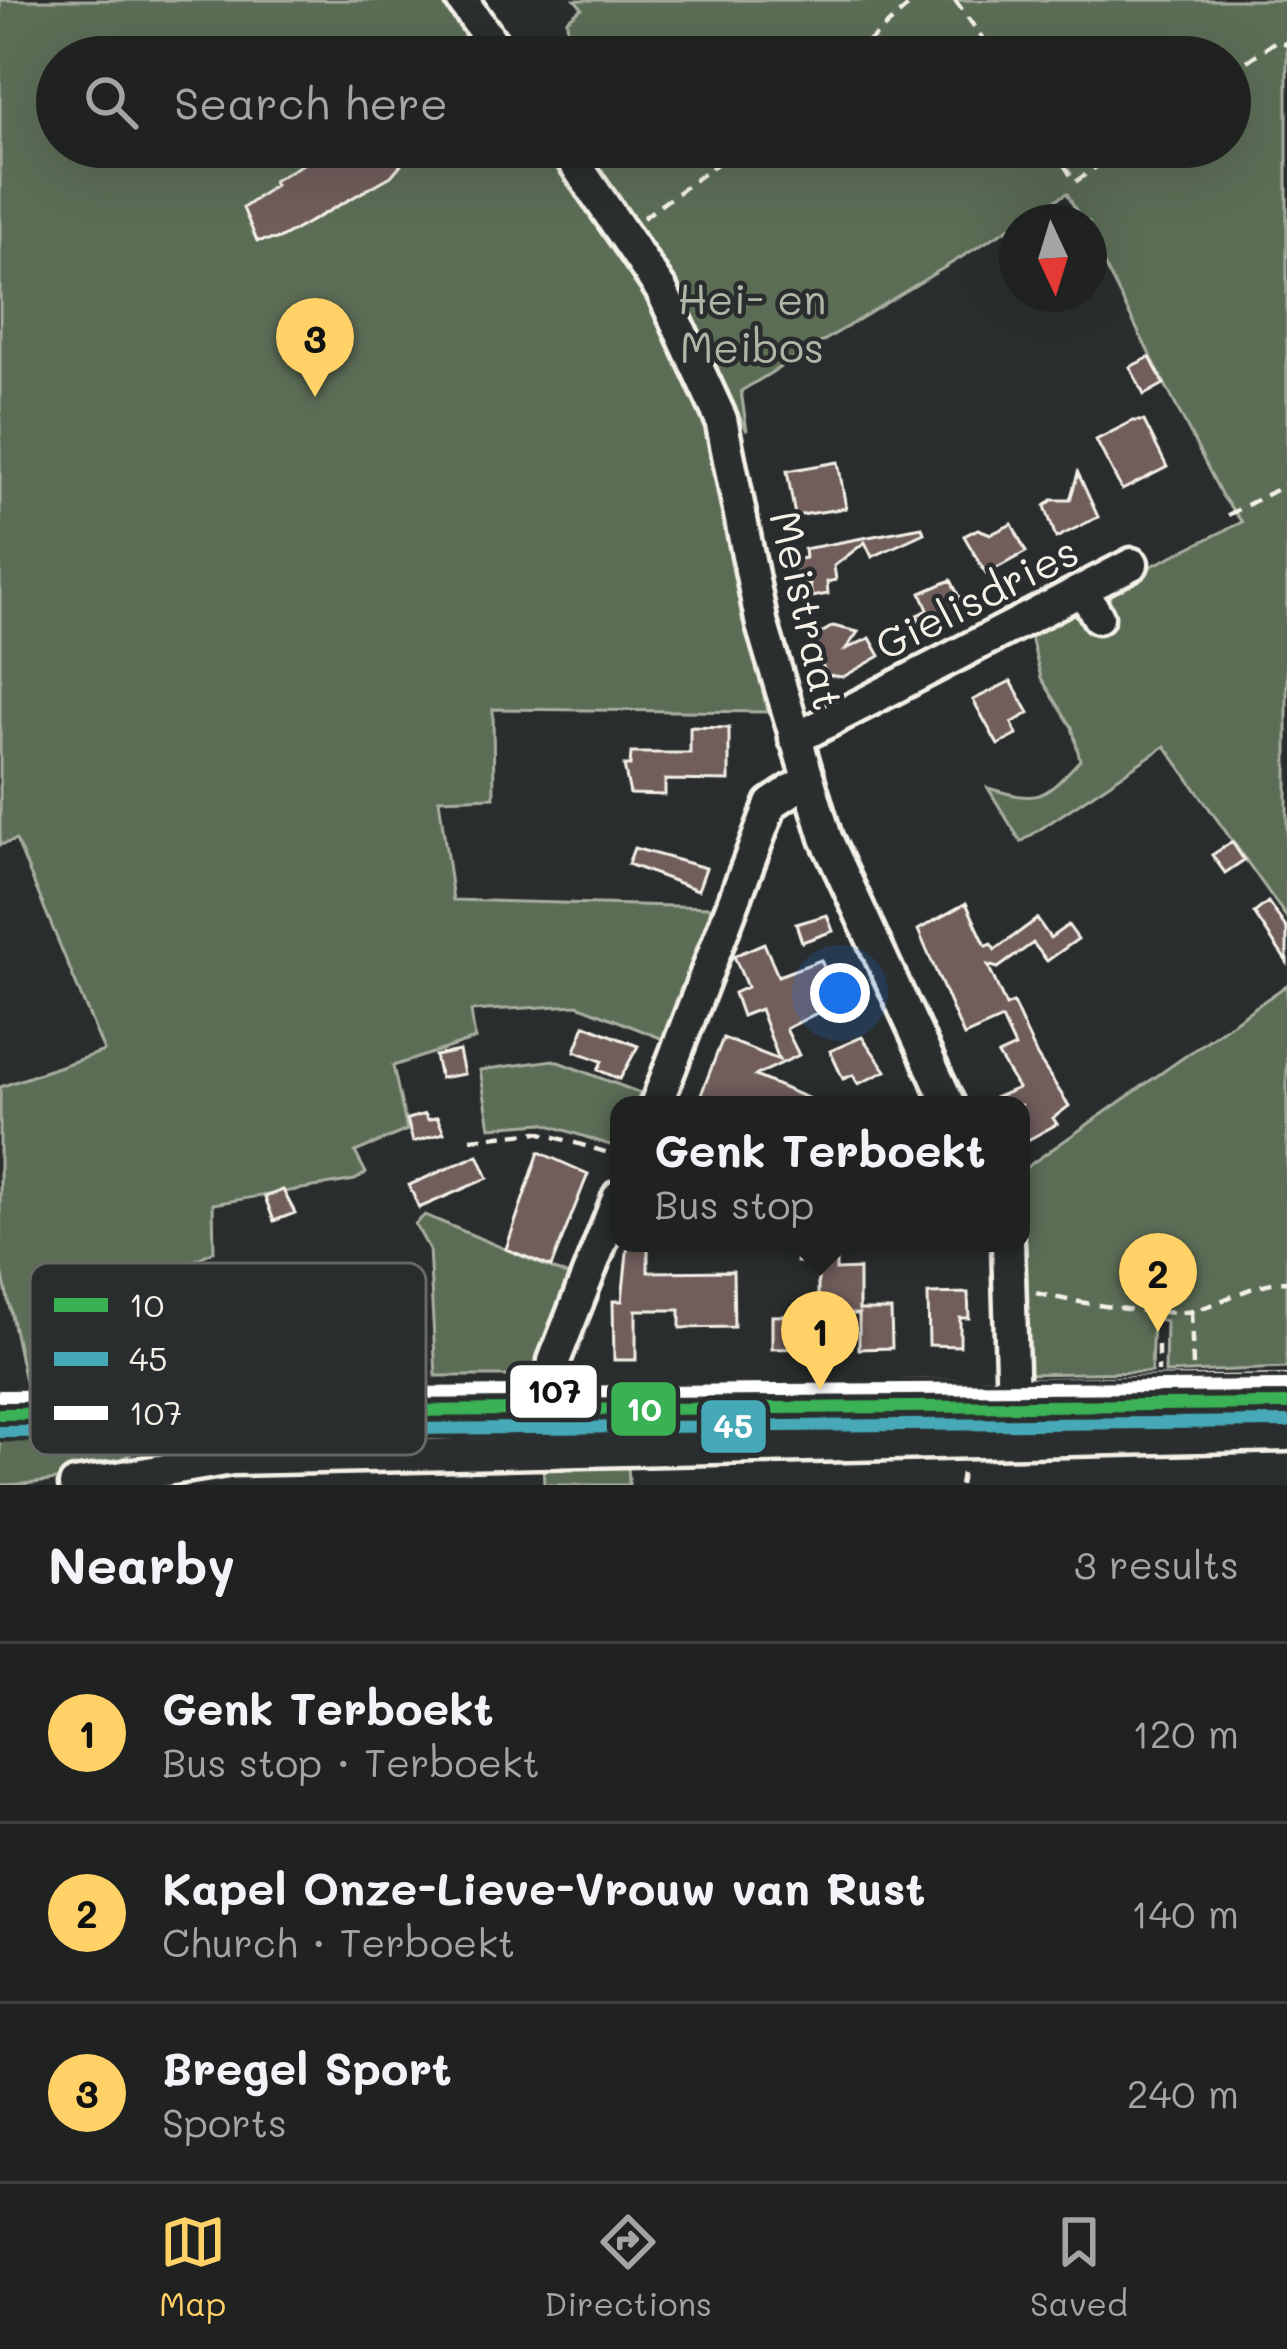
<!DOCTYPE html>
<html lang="en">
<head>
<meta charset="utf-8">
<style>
  :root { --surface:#202222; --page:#2d2f2f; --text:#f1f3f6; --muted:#a2a4a5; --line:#3d3f40; --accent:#ffd166 }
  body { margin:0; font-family:Mali,sans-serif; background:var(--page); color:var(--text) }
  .compass { position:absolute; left:999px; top:204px; width:108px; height:108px; border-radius:50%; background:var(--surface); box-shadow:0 12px 48px #0002; rotate:176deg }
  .you { position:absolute; left:840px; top:993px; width:42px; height:42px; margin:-30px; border:9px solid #fff; border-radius:50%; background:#1a73e8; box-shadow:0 0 0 18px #1a73e833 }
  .badge { display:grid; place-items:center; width:78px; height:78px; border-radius:50%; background:var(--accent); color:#111; font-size:39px; font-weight:700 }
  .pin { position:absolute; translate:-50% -99px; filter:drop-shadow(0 3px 6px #0008) }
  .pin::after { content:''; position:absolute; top:63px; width:42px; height:36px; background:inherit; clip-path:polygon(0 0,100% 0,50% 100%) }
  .popup { position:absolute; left:610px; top:1096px; width:420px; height:156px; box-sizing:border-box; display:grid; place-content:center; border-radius:24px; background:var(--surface); filter:drop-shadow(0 3px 9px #0005); font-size:39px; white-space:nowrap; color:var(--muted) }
  .popup b { font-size:45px; color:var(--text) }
  .popup::after { content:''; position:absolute; left:50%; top:100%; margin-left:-24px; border:24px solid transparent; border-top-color:var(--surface) }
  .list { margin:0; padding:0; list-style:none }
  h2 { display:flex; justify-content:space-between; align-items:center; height:156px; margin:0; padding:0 48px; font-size:51px }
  h2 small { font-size:39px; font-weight:400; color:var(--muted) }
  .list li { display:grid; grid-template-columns:78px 1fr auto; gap:36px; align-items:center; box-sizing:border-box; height:180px; padding:0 48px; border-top:3px solid var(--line) }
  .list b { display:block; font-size:45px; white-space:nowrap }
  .list p { margin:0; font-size:39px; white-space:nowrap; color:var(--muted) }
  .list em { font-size:39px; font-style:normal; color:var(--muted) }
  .icon { flex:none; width:66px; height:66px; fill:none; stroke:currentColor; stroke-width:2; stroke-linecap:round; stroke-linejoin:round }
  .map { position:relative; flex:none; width:1287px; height:1485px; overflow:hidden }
  .search { position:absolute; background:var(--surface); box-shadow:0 12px 48px #0002; left:36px; right:36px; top:36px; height:132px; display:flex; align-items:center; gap:30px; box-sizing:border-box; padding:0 42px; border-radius:66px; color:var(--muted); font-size:45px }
  .sheet { height:696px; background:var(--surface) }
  nav { display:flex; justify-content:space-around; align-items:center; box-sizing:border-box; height:168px; border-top:3px solid var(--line); background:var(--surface); font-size:33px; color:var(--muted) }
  nav a { display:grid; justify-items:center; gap:6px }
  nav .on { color:var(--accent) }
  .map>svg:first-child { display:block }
</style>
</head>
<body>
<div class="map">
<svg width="1287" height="1485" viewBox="0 0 1287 1485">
  <rect width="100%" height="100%" fill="#2a2d2e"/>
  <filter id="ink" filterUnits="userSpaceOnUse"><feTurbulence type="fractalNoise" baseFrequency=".00833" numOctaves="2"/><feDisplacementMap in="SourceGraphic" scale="24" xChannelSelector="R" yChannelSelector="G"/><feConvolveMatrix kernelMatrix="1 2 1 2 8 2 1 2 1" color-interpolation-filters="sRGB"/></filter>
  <g filter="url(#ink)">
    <path fill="#5c6d57" stroke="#a8afa0" stroke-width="3" d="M0 0H444L490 57H57V147H550L650 296 713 437 767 712 493 709 494 797 439 799 453 900 711 907 700 958 663 1039 578 1005 471 1011 475 1039 393 1066 407 1130 355 1152 366 1173 355 1180 213 1204 214 1251 111 1301 126 1381H25L0 1262V1087L104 1051 16 840 0 845Z
      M575 0H1287V918L1165 746 1021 842 988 788C1041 804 1043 799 1080 760L1072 727 1041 678 1029 629 1068 607 1109 616 1108 600 1121 581 1242 522 1222 496 1089 235V222H1082L1067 193 741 391 747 431 692 321 574 147H1230V57H555L568 37 567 20 582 8Z
      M1287 985V1368L1165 1373 1166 1321 1153 1318 1151 1372 1020 1374 1021 1171Z
      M553 1060 640 1093 636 1105H619V1148L543 1123 490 1127 480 1070Z
      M425 1215 569 1276 533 1376H436L429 1249 415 1224Z
      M516 1423 745 1424 750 1436 508 1441Z
      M149 1425C142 1474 38 1485 0 1485V1428Z
      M311 1425 324 1445 182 1453 179 1448 194 1427Z
      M543 1460H628L629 1485H544Z"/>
    <path fill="#705d5c" stroke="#f4f1e8" stroke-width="3" d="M333 147H394L403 162 391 176 279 239 257 241 243 208 275 185 273 181Z
      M1150 357 1164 384 1144 395 1130 367Z
      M1133 421H1144L1167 467 1122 490 1096 440Z
      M838 462 846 508 795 516 787 471Z
      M1078 473 1098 517 1056 538 1045 506 1052 500H1070Z
      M1012 524 1026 552 986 574 964 536 978 529 991 534Z
      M922 527 924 533 872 557 865 542 834 566 836 580 827 582 828 594 812 597 810 585 798 586 793 560 805 558 804 549Z
      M951 580 966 612 924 630 917 615 928 610 921 593Z
      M833 626 858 632 846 649 870 638 880 656 843 677 827 675 812 646 816 636Z
      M1011 681 1029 713 1012 723 1017 735 998 745 973 700Z
      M690 727 729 728V781L665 780V795L630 794 624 766H630L631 753H690Z
      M1232 842 1244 860 1225 873 1212 855Z
      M634 848 706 868 698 890 628 864Z
      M1268 902 1287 929V962L1254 913Z
      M966 903 986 946 991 944 995 950 1037 919 1050 938 1068 925 1078 939 1047 961 1033 943 998 968 988 965 1006 1006 1013 1003 1037 1056 1069 1106 1053 1118 1057 1124 1026 1141 1021 1105H978L1018 1088 998 1055 1015 1047 1002 1019 964 1036 918 930Z
      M827 915 833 931 802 942 796 924Z
      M764 943 778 976 821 960 830 983 821 986 834 1011 817 1013 786 1029 799 1055 755 1076 824 1105H697L723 1038 779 1060 760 1009 742 1016 734 993 747 987 734 956Z
      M585 1025 638 1046 620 1079 598 1070 602 1061 575 1051Z
      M862 1037 886 1071 858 1084 853 1075 843 1079 830 1051Z
      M459 1051 464 1074 440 1078 435 1056Z
      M425 1114 428 1120 437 1117 444 1133 413 1142 407 1119Z
      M539 1152 588 1174 551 1267 506 1249Z
      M478 1155 488 1178 419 1208 409 1185Z
      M283 1190 295 1213 274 1221 265 1197Z
      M628 1243H648V1272L733 1271 734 1327 680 1328V1310H636V1360H614L613 1301H622Z
      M797 1243H836V1270L859 1269V1310H891L892 1348 859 1349V1314H818V1261L797 1262Z
      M337 1272 344 1276 364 1326 399 1325 400 1355 334 1356 332 1311 298 1312 295 1284 300 1274Z
      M225 1274 243 1275V1297H276L275 1336H243L242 1314H225Z
      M968 1293 969 1318H960V1346L929 1345 928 1294Z
      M186 1307H208V1341L153 1342V1312H186Z
      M812 1315 813 1348 772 1349V1316Z"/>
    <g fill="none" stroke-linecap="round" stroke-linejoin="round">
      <g stroke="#f4f1e8" stroke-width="39">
        <path id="minor" d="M462 0 502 57
          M564 147 662 291 721 419 762 625 826 838 949 1105
          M1083 590 1098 617
          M795 739 1132 564
          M656 1105 771 804 807 780
          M1008 1243 1013 1402
          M550 1408 554 1361 619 1196
          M75 1485 232 1459 1287 1435"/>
      </g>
      <g stroke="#f4f1e8" stroke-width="48">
        <path id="major" d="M0 1414 1287 1398"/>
      </g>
      <path stroke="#f4f1e8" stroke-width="4.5" stroke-dasharray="12 9" stroke-linecap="butt" d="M955 0 996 57
        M852 57 915 0
        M1230 73 1277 40 1287 44
        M1053 147 1075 182 1124 147
        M643 218 740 147
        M1228 515 1287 484
        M471 1139 538 1132 619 1156
        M1036 1293C1067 1301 1168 1319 1197 1310 1228 1300 1254 1283 1287 1281
        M1191 1312 1193 1367
        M1158 1345V1372
        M960 1485 963 1467"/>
      <use href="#minor" stroke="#2a2d2e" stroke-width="30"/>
      <use href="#major" stroke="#2a2d2e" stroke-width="39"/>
      <g stroke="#2a2d2e" stroke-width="21">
        <path id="bus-1" d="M0 1414 1287 1404"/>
      </g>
      <g stroke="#2a2d2e" stroke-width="21">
        <path id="bus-2" d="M0 1432 1287 1422"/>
      </g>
      <g stroke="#2a2d2e" stroke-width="21">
        <path id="bus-3" d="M0 1396 1287 1386"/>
      </g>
      <use href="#bus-1" stroke="#3ab254" stroke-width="12"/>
      <use href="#bus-2" stroke="#46a9b7" stroke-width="12"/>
      <use href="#bus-3" stroke="#fff" stroke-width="12"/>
    </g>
  </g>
  <g text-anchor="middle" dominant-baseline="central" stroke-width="9" stroke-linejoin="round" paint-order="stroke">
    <g font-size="42" fill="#b0b6a7" stroke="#2a2d2e">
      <text x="752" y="298">Hei- en<tspan x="752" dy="48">Meibos</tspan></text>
    </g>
    <g font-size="42" fill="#f4f1e8" stroke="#2a2d2e">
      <text transform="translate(976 597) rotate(-27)">Gielisdries</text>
      <text transform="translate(808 610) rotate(77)">Meistraat</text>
    </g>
  </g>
  <rect x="30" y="1263" width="396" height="192" rx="18" fill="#2a2d2e" stroke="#676866" stroke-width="3"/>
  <rect x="54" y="1298" width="54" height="14" fill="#3ab254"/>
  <rect x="54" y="1352" width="54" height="14" fill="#46a9b7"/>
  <rect x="54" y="1406" width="54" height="14" fill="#fff"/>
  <g font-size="33" fill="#f4f1e8">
    <text x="129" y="1317">10</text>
    <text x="129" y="1371">45</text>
    <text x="129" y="1425">107</text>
  </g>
  <g stroke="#2a2d2e" stroke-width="4.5">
    <rect x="508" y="1363" width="91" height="57" rx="12" fill="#fff"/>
    <rect x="609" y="1380" width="69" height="58" rx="12" fill="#3ab254"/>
    <rect x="699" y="1398" width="69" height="57" rx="12" fill="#46a9b7"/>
  </g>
  <g font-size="33" text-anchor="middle" font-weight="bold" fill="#fff">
    <text x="644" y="1421">10</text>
    <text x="733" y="1438">45</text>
  </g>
  <g font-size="33" text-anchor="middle" font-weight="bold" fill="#111">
    <text x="554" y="1403">107</text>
  </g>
</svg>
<svg class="compass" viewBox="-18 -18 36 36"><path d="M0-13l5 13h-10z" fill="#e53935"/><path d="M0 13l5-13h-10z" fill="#a2a4a5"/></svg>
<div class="you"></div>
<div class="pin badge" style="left:820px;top:1390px">1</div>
<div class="popup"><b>Genk Terboekt</b>Bus stop</div>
<div class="pin badge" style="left:1158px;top:1332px">2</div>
<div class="pin badge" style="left:315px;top:397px">3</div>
<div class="search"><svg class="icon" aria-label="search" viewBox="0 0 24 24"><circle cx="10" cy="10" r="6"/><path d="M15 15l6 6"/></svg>Search here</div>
</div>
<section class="sheet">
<h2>Nearby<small>3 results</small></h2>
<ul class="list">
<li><span class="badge">1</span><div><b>Genk Terboekt</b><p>Bus stop · Terboekt</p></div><em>120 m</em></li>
<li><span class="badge">2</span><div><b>Kapel Onze-Lieve-Vrouw van Rust</b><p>Church · Terboekt</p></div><em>140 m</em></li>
<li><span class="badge">3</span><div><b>Bregel Sport</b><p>Sports</p></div><em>240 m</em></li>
</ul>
</section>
<nav>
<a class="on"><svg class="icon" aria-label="map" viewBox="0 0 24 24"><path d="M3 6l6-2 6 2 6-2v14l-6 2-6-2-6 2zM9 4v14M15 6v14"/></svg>Map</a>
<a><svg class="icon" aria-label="directions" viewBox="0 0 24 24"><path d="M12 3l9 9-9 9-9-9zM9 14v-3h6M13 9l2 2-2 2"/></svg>Directions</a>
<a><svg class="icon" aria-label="saved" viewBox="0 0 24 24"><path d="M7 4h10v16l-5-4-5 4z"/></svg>Saved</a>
</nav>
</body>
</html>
